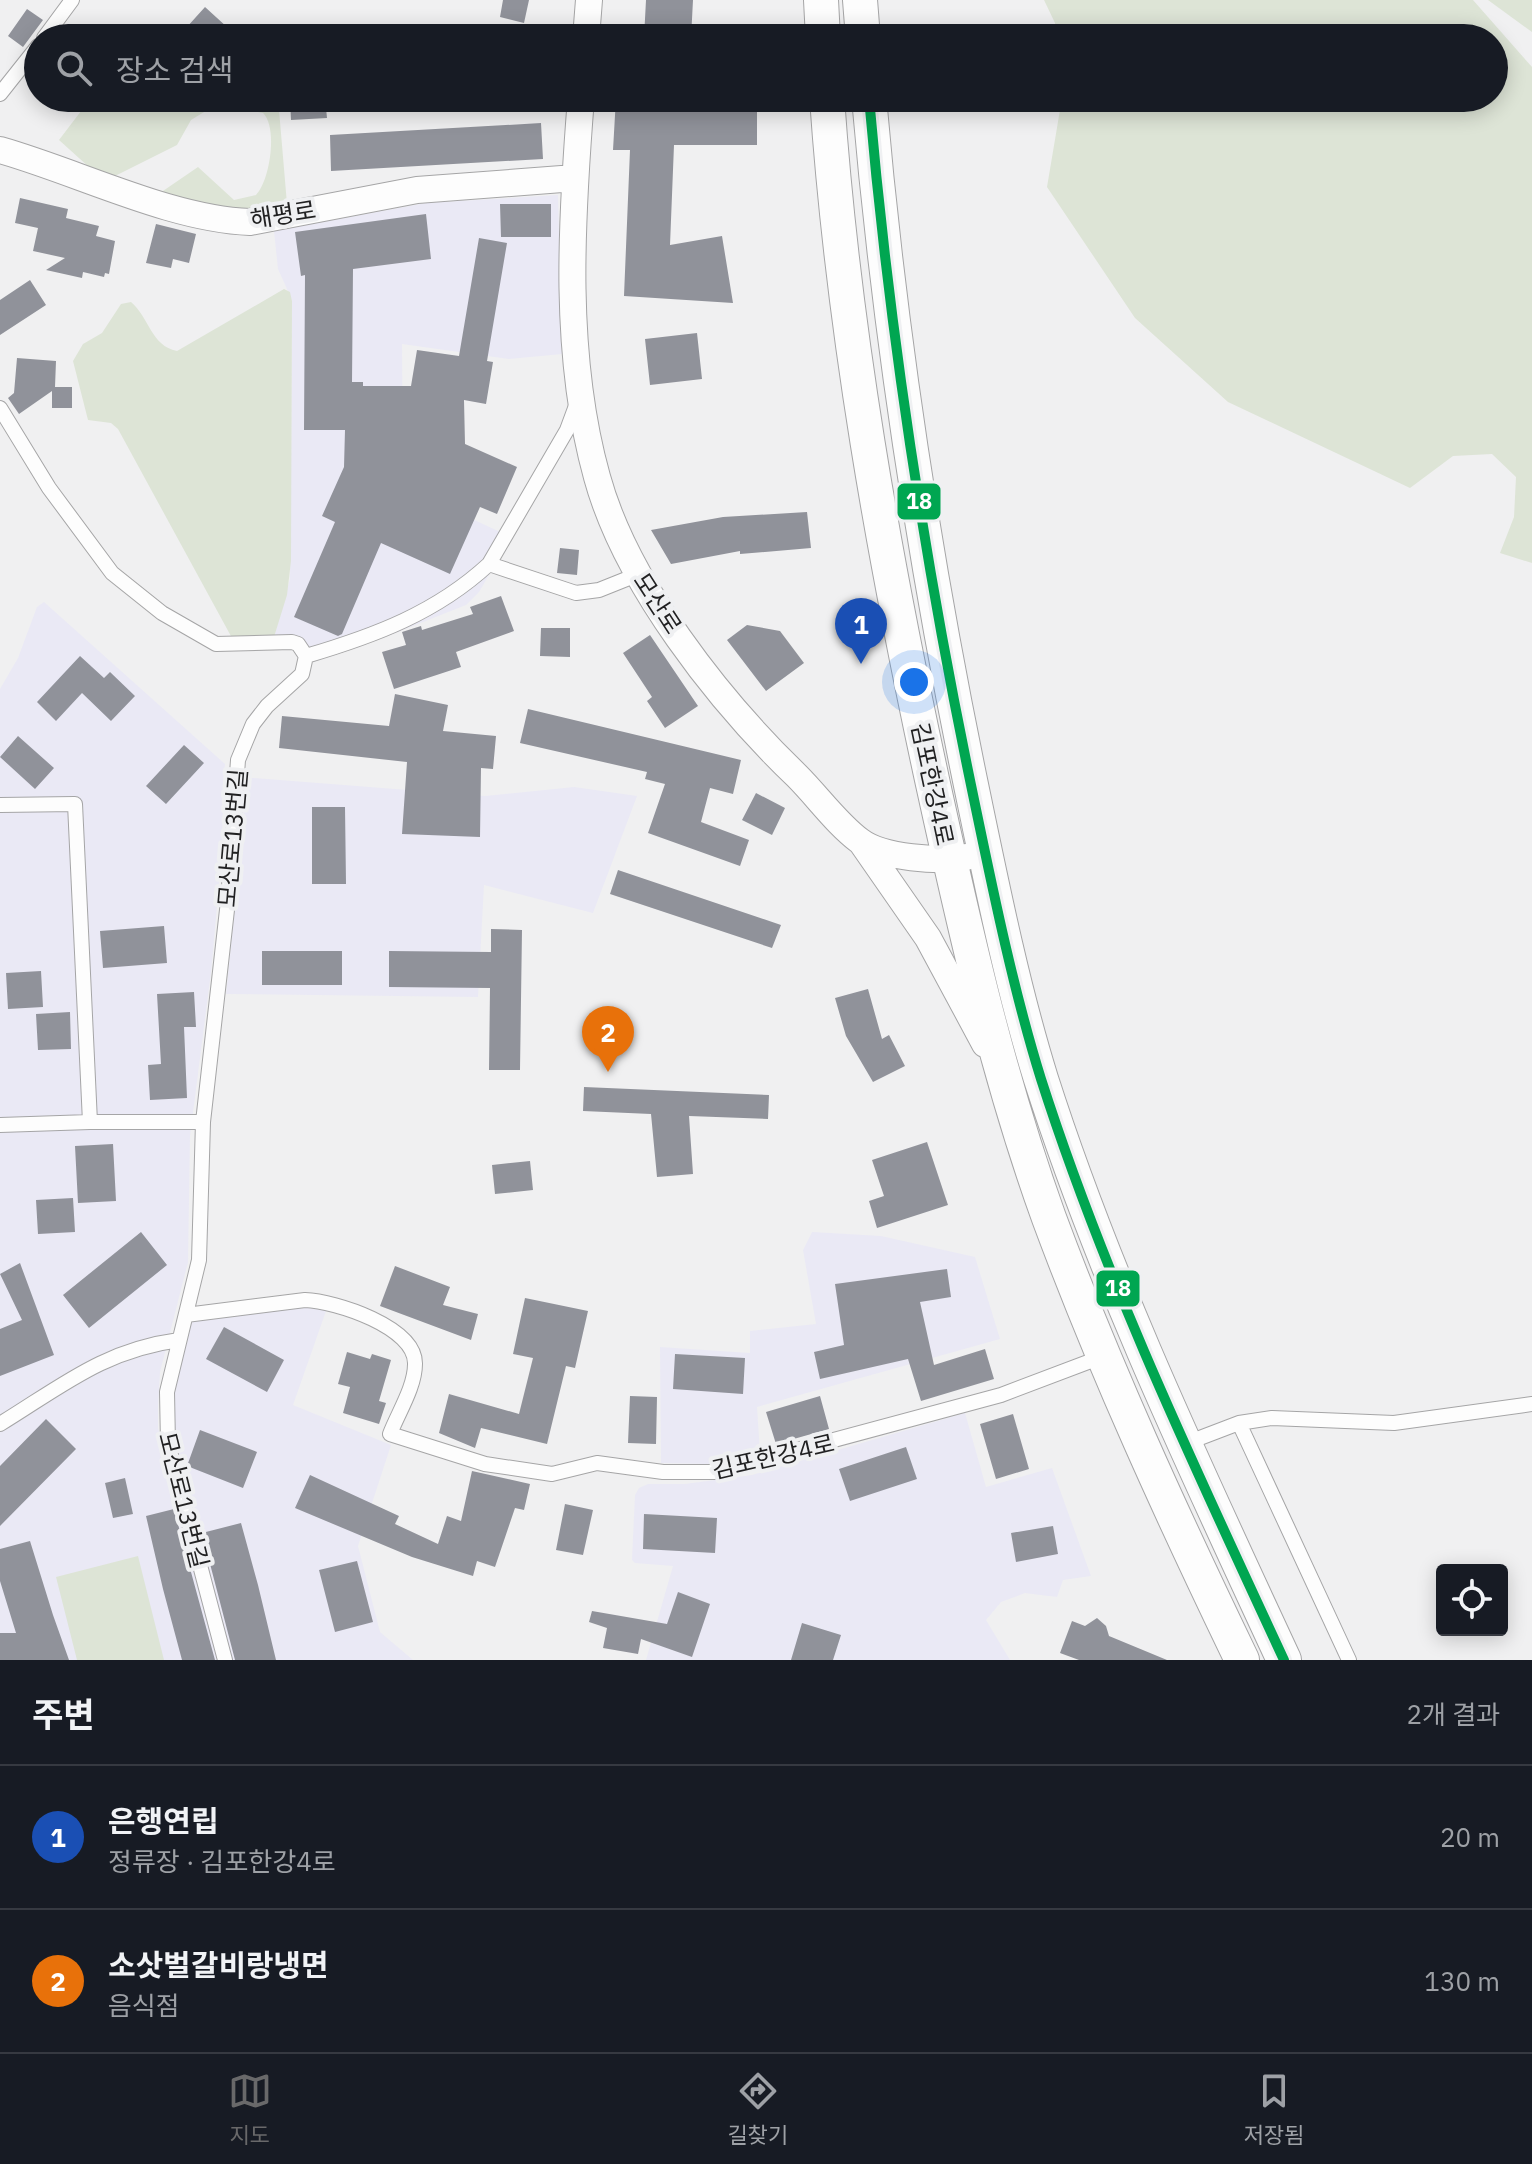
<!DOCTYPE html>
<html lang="ko">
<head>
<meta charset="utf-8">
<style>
  :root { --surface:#171b24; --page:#242831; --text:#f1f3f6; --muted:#9ea1a6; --line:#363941; --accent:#69696a }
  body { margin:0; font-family:"IBM Plex Sans","Noto Sans KR",sans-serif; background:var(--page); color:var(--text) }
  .controls { position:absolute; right:24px; bottom:24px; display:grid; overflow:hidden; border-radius:8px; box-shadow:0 4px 20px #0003 }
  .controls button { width:72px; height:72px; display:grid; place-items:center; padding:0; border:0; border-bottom:2px solid var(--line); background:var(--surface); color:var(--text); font:40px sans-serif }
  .you { position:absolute; left:914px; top:682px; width:28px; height:28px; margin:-20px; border:6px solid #fff; border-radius:50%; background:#1a73e8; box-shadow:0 0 0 12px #1a73e833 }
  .badge { display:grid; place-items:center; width:52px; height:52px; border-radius:50%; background:var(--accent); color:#fff; font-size:26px; font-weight:700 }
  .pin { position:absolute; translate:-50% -66px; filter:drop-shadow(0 2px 4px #0008) }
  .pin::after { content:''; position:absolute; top:42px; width:28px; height:24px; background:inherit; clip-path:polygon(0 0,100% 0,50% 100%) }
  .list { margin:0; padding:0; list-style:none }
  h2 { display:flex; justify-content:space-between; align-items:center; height:104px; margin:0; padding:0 32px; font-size:34px }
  h2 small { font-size:26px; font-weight:400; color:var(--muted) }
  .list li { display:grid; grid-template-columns:52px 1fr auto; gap:24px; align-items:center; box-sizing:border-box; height:144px; padding:0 32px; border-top:2px solid var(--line) }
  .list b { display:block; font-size:30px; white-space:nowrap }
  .list p { margin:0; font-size:26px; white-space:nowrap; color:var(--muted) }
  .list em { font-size:26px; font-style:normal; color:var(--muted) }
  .icon { flex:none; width:44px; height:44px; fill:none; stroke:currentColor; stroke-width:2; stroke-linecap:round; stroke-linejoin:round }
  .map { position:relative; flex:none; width:1532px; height:1660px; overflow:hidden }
  .search { position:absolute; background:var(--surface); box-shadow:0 4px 20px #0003; left:24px; right:24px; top:24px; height:88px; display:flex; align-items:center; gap:20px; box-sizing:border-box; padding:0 28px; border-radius:44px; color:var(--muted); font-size:30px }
  .sheet { height:392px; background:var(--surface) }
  nav { display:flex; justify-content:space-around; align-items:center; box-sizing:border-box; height:112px; border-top:2px solid var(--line); background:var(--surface); font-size:22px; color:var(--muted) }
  nav a { display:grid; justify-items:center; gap:4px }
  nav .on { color:var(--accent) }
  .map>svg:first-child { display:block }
</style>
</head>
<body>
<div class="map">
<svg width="1532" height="1660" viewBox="0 0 1532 1660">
  <rect width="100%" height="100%" fill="#f0f0f1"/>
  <path fill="#eae9f5" d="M558 195 562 354 509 359 402 344 403 487 511 537 479 592 466 605 380 639 312 660 274 637 290 579 292 347V300L278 269 274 231 426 203Z
    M44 602 225 764 221 862 211 972 190 1136 188 1262 160 1372 158 1406V1428L218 1660H0V689L18 658 37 607Z
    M241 777 485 796 574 787 637 796 593 913 484 885 478 997 226 994 237 889Z
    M812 1232 881 1236 975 1257 1000 1339 757 1407 760 1453 710 1464 661 1463 660 1347 750 1353V1331L816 1324 803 1250Z
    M309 1306 326 1311 293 1405 391 1445 358 1546 380 1632 413 1660H232L174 1440 172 1399 191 1321 277 1307Z
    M965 1413 986 1487 1052 1468 1091 1576 1063 1580 1057 1597 1025 1593 1001 1602 986 1620 1010 1660H646L673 1566 635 1563 632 1560 635 1495 639 1488 648 1484H685L752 1475Z"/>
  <path fill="#dde4d6" d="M1044 0H1473L1532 67V563L1500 553 1514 517 1516 477 1492 454 1453 456 1410 488 1228 402 1135 318 1047 187 1062 98H1494V38H1056L1055 23Z
    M1488 0H1532V32Z
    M91 98H278L287 204 246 215 160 193 198 167 234 200 256 195C270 181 278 127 263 113L239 108 209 109 191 120 177 145 115 176 90 168 59 140Z
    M284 289 290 292 292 301 291 561 287 595 274 637 232 638 118 429 111 423 88 420 73 361 83 344 102 333 121 304 131 302C149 317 151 346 177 351Z
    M138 1556 164 1660H77L56 1577Z"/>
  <path fill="#90929a" d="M503 0H529L524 23 500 17Z
    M646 0H693L691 38H644Z
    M205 7 239 38H177Z
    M27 9 43 20 23 47 8 36Z
    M290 98H325L327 118 291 120Z
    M616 98H757V145H674L670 245 722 236 733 303 624 296 630 150H613Z
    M541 123 543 159 331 171 330 135Z
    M20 198 68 209 66 218 99 226 96 236 115 241 109 274 105 273 104 277 83 272 82 278 46 270 65 258 33 251 38 228 15 223Z
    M500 204H551V237H501Z
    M426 214 431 259 353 269 352 382H363V386H411L417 350 459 356 479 238 507 243 487 361 493 362 486 404 464 400 465 444 517 467 497 514 480 507 450 574 381 543 342 634 338 636 294 617 335 522 322 516 344 467 345 430H304L305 275 301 276 295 232Z
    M156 224 196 234 189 263 173 259 171 268 146 263Z
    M30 280 46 305 0 335V300Z
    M697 333 702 379 650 385 645 339Z
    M17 358 56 361 55 387H72V408H52V391L19 414 8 398 14 393Z
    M807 512 811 548 740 554V551L671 564 651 530 723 517Z
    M560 548 579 550 577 575 557 573Z
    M501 596 514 631 456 652 461 667 394 689 382 652 406 645 402 632 421 626 422 630 473 614 470 607Z
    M747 625 780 631 804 663 766 691 727 640Z
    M541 628H570V657L540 656Z
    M650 635 698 706 665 728 647 701 652 697 623 653Z
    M80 656 104 678 110 672 135 696 111 721 82 693 56 721 37 702Z
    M395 694 448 705 443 731 496 736 493 769 481 768 480 837 402 834 407 762 279 748 282 716 389 726Z
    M528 709 741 760 733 794 710 788 701 822 749 840 740 866 648 833 665 784 645 779 647 772 520 743Z
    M18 736 54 768 35 789 0 757Z
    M184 745 204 763 166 804 146 786Z
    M756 793 785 808 772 835 742 820Z
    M312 807H345L346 884H312Z
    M618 870 781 925 772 948 610 894Z
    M164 926 167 963 103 968 100 931Z
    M491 929 522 930 520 1070H489L490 988 389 987V951L491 952Z
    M262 951H342V985H262Z
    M41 971 43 1007 8 1009 6 973Z
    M868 989 882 1039 889 1035 905 1066 873 1082 846 1036 835 998Z
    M194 992 196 1027H184L187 1098 150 1100 148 1065 161 1064 157 994Z
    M70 1012 71 1049 38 1050 36 1014Z
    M584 1087 769 1095 768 1119 689 1116 693 1174 657 1177 651 1114 583 1111Z
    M927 1142 948 1205 877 1228 869 1201 884 1196 872 1160Z
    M113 1144 116 1201 78 1203 75 1146Z
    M530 1161 533 1190 495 1194 492 1165Z
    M73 1198 75 1232 38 1234 36 1200Z
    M141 1232 167 1265 89 1328 63 1295Z
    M20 1263 54 1355 0 1376V1329L22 1320 0 1274Z
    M395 1266 450 1287 443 1305 478 1314 471 1340 380 1306Z
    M947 1269 951 1297 920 1302 934 1365 985 1349 994 1379 921 1401 908 1359 820 1379 814 1352 844 1345 835 1284Z
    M525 1298 588 1311 575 1368 566 1366 547 1444 481 1428 475 1448 439 1433 449 1394 519 1414 533 1358 513 1354Z
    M224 1327 284 1360 267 1392 206 1359Z
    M347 1352 370 1359 372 1354 391 1360 379 1401 386 1403 379 1424 343 1413 350 1387 338 1384Z
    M675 1354 745 1358 743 1394 673 1389Z
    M630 1396 657 1397 656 1444 628 1443Z
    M820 1396 829 1429 776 1444 766 1412Z
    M1013 1414 1029 1469 996 1479 980 1424Z
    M46 1419 76 1449 0 1526V1466Z
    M200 1430 257 1452 243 1488 187 1466Z
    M906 1447 917 1479 850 1501 839 1469Z
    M472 1471 530 1484 524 1510 515 1508 495 1567 477 1561 473 1576 412 1557 295 1508 310 1475 399 1516 395 1524 438 1544 447 1516 461 1521Z
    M125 1478 133 1514 113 1518 105 1483Z
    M565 1504 593 1510 583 1555 556 1550Z
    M174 1509 182 1539 215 1660H182L163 1589 146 1516Z
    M644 1514 717 1518 715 1553 643 1549Z
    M241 1523 258 1585 276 1660H235L202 1533Z
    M1053 1526 1058 1554 1016 1562 1011 1533Z
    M30 1541 53 1615 69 1660H0V1633H16L0 1581V1549Z
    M357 1561 373 1622 335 1632 319 1570Z
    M678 1592 710 1604 692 1657 641 1639 638 1654 603 1648 607 1628 589 1622 592 1611 667 1624Z
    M1097 1618 1106 1626 1109 1636 1167 1660H1079L1060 1653 1072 1621 1085 1626Z
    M802 1623 841 1635 833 1660H791Z"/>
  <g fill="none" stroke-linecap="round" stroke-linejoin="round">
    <g stroke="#a5a5a6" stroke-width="16">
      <path id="service" d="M44 38 72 0
        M0 94 38 46
        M0 408 49 488 112 573 162 613 216 644 292 642 298 644 306 656
        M489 564 567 430 577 403
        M306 656C374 636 436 613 489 564L576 593 599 590 639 574
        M0 805 75 804 90 1122H203
        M0 1125 90 1122
        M186 1315 305 1300C335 1301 416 1327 415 1364 415 1387 398 1413 390 1434L485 1464 552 1474 597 1463 663 1472H715L1001 1395 1104 1356
        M1239 1423 1349 1660
        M0 1424C62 1386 104 1350 179 1340
        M1184 1444 1239 1423 1272 1418 1394 1423 1532 1404
        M225 1660 168 1444 167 1392 199 1260 203 1122 228 901 238 760 253 724 267 706 302 674 306 656"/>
    </g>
    <g stroke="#a5a5a6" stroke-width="28">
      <path id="minor" d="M586 38 589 0
        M581 98C571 223 563 355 597 477 626 583 719 701 797 776 818 797 837 824 860 841 882 858 940 862 966 857
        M0 150C78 172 170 219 250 222L417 190 575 178
        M862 843 928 938 985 1044"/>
    </g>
    <g stroke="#a5a5a6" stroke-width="36">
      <path id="tertiary" d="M821 0 823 38
        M860 0 863 38
        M827 98C843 329 884 558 933 784 965 930 998 1077 1049 1218 1105 1369 1172 1515 1242 1660
        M869 98C889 329 924 558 971 785 991 881 1012 986 1041 1079 1105 1279 1196 1470 1284 1660"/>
    </g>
    <use href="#service" stroke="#fdfdfd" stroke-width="14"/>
    <use href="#minor" stroke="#fdfdfd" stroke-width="26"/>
    <use href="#tertiary" stroke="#fdfdfd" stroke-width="34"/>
    <g stroke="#eff0f2" stroke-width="16">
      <path id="bus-1" d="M869 98C889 329 924 558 971 785 991 881 1012 986 1041 1079 1105 1279 1196 1470 1284 1660"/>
    </g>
    <use href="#bus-1" stroke="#00a651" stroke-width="10"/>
  </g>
  <g text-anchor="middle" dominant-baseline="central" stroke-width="8" stroke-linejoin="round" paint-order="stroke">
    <g font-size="24" fill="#212122" stroke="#eff0f2">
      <text transform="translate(283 214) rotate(-9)">해평로</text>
      <text transform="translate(658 603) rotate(57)">모산로</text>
      <text transform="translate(933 784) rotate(78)">김포한강4로</text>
      <text transform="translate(232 838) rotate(-85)">모산로13번길</text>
      <text transform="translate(773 1456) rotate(-13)">김포한강4로</text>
      <text transform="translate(184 1500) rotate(76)">모산로13번길</text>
    </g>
  </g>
  <g stroke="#eff0f2" stroke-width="3">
    <rect x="896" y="482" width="46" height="39" rx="8" fill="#00a651"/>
    <rect x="1095" y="1269" width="46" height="39" rx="8" fill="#00a651"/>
  </g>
  <g font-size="22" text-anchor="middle" font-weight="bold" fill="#fff">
    <text x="919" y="509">18</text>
    <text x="1118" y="1296">18</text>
  </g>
</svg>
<div class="controls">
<button><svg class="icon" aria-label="locate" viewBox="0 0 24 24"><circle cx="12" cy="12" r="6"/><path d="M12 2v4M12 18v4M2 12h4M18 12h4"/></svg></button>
</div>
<div class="you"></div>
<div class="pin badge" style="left:861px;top:664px;background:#1a4fb4">1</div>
<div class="pin badge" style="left:608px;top:1072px;background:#e8710a">2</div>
<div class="search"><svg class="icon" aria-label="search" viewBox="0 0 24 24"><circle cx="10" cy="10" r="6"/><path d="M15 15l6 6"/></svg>장소 검색</div>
</div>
<section class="sheet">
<h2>주변<small>2개 결과</small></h2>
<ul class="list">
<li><span class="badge" style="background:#1a4fb4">1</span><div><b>은행연립</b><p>정류장 · 김포한강4로</p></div><em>20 m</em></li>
<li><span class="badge" style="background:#e8710a">2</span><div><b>소삿벌갈비랑냉면</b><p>음식점</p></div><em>130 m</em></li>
</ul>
</section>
<nav>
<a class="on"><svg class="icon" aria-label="map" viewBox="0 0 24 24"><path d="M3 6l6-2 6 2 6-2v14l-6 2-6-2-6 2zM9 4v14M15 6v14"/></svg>지도</a>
<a><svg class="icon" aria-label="directions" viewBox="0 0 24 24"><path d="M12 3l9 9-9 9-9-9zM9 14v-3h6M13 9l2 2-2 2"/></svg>길찾기</a>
<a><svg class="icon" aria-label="saved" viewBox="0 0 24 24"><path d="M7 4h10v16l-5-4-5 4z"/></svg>저장됨</a>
</nav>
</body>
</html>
